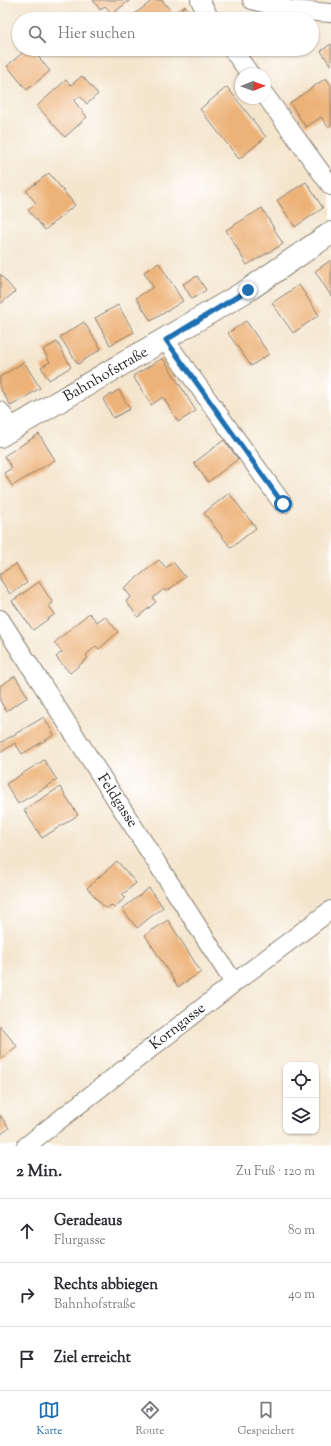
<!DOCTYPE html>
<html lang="de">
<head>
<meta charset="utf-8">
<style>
  :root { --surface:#fff; --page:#f2f2f3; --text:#2b2b33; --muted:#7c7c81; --line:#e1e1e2; --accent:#1f6fb2 }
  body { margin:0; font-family:"Sorts Mill Goudy",serif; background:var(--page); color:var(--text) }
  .controls { position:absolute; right:12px; bottom:12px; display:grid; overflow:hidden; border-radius:8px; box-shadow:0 1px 3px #0004 }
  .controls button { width:36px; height:36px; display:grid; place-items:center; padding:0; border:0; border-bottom:1px solid var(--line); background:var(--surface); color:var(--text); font:20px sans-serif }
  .compass { position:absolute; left:235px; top:68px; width:36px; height:36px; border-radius:50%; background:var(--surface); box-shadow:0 1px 3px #0004; rotate:89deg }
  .stop { position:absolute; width:12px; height:12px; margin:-9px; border:3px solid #1f6fb2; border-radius:50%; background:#fff }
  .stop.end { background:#1f6fb2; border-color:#fff; box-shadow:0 1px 4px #0008 }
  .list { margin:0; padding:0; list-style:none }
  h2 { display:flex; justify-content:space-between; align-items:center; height:52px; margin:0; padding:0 16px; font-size:17px }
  h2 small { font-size:13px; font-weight:400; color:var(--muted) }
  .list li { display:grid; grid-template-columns:26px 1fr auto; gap:12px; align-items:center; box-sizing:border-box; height:64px; padding:0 16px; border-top:1px solid var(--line) }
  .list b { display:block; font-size:15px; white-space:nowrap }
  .list p { margin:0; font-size:13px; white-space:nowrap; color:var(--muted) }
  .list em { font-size:13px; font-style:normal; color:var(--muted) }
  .icon { flex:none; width:22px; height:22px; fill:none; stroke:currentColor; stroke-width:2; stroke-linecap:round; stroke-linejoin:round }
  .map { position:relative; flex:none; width:331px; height:1146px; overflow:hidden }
  .search { position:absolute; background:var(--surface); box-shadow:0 1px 3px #0004; left:12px; right:12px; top:12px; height:44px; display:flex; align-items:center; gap:10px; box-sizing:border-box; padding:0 14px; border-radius:22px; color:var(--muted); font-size:15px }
  .sheet { height:244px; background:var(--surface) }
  nav { display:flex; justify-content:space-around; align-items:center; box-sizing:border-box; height:56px; border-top:1px solid var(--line); background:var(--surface); font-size:11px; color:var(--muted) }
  nav a { display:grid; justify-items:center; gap:2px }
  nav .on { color:var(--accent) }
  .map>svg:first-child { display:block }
</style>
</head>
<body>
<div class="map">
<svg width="331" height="1146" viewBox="0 0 331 1146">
  <rect width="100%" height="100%" fill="#fff"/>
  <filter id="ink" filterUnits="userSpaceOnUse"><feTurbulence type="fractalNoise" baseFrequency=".025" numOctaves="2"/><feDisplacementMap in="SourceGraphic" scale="8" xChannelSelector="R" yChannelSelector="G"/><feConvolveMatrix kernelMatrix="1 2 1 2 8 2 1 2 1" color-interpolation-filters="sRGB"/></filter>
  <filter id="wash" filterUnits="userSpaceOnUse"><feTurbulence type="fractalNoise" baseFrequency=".012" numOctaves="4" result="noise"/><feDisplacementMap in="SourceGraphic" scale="16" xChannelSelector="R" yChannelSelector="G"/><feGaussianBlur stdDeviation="0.9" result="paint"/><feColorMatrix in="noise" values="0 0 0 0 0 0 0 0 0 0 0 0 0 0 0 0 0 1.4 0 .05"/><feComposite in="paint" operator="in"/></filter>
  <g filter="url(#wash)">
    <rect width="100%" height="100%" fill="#f4e5cd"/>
    <g id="blocks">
      <path fill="#edb278" d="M93 0H130L112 14 105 6 100 10Z
        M153 0H162L174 15 185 6 195 19H135L132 16Z
        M331 44V66L321 51Z
        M27 49H32L50 71 27 90 7 66Z
        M82 76 98 94 87 104 80 96 74 101 87 117 65 137 37 106 66 80 71 85Z
        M326 78 331 85V125L328 127 321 117 306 127 290 103Z
        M227 87 266 137 239 159 200 109Z
        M49 173 75 205 45 230 28 210 36 203 26 191Z
        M306 182 323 208 295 227 277 200Z
        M262 208 283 244 247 265 226 230Z
        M331 260V296L315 271Z
        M159 263 183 301 151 321 136 298 153 287 144 272Z
        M0 274 15 292 0 304Z
        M197 276 206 290 192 299 183 284Z
        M299 285 319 315 293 333 272 303Z
        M118 305 134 332 110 345 95 318Z
        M246 321 269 354 251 366 228 333Z
        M84 322 101 349 78 364 60 337Z
        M57 342 71 367 49 380 41 367 50 362 43 350Z
        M163 358 196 411 178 422 163 397 151 405 133 376Z
        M24 362 40 388 11 406 0 388V377Z
        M119 390 130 409 113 418 103 399Z
        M39 434 55 460 12 486 4 473 12 468 4 456Z
        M224 440 238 459 208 482 194 463Z
        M229 493 256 528 231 548 204 513Z
        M159 560 166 568 173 562 185 577 166 592 164 589 153 598 156 602 138 617 126 601 131 597 124 588Z
        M16 564 27 583 10 594 0 579V574Z
        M39 582 53 603 49 606 55 614 33 630 12 601Z
        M89 613 97 622 105 616 118 632 99 649 96 646 86 655 88 658 70 673 56 657 62 652 54 643Z
        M15 676 28 697 6 711 0 701V686Z
        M44 717 54 735 22 754 15 743 0 753V743Z
        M44 760 57 780 18 804 6 784Z
        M60 787 78 815 42 838 24 810Z
        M117 861 136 883 122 895 125 898 114 908 111 905 106 909 87 888Z
        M149 888 163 907 137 928 122 909Z
        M168 920 201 972 178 987 145 935Z
        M0 1026 17 1046 0 1060Z
        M0 1115 9 1128 0 1135Z"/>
    </g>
  </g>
  <g filter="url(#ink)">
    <use href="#blocks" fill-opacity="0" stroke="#888074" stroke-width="1"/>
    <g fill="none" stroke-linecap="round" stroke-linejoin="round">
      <g stroke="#888074" stroke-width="20">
        <path id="street" d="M200 0 210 19
          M252 0 290 10 331 13
          M232 49 250 74
          M265 95 331 186
          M165 340 283 504
          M0 411 13 429
          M0 619 234 983
          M26 1146 234 983 331 910"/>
      </g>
      <g stroke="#888074" stroke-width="24">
        <path id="secondary" d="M0 436 248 290 331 233"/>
      </g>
      <use href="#street" stroke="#fff" stroke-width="18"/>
      <use href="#secondary" stroke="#fff" stroke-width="22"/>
    </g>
  </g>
  <g fill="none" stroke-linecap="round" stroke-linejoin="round" filter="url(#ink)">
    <path stroke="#1f6fb2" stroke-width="5" d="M248 290 166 340 283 504"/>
  </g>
  <g text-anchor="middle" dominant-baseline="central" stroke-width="3" stroke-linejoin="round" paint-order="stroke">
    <g font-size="15" fill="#1c1c1c" stroke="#fff">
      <text transform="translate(106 375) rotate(-30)">Bahnhofstraße</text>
      <text transform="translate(117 801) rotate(57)">Feldgasse</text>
      <text transform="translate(178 1027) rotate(-38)">Korngasse</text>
    </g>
  </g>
</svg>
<div class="controls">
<button><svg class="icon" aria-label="locate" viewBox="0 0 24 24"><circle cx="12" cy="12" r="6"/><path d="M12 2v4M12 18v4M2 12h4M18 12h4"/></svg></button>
<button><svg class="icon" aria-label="layers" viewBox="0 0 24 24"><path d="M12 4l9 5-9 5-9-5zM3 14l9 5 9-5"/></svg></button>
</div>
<svg class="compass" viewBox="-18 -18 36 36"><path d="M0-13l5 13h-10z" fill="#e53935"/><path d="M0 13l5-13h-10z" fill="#7c7c81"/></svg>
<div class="stop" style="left:283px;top:504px"></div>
<div class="stop end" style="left:248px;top:290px"></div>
<div class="search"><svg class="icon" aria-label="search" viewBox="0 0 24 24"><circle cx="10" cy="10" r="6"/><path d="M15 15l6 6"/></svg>Hier suchen</div>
</div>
<section class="sheet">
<h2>2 Min.<small>Zu Fuß · 120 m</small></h2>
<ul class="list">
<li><svg class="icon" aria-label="ahead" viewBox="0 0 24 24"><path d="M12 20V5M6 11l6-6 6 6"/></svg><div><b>Geradeaus</b><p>Flurgasse</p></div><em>80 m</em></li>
<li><svg class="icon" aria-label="right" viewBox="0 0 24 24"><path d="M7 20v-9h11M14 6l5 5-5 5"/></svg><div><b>Rechts abbiegen</b><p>Bahnhofstraße</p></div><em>40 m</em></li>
<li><svg class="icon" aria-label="arrive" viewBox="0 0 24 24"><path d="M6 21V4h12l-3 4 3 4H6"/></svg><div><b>Ziel erreicht</b></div></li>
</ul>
</section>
<nav>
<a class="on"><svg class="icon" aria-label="map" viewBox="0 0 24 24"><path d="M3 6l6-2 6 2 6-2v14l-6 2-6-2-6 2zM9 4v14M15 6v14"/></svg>Karte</a>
<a><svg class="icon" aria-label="directions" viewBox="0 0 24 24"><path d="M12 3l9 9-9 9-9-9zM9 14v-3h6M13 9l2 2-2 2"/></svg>Route</a>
<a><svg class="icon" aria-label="saved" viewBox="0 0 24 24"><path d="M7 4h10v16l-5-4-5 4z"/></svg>Gespeichert</a>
</nav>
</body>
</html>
